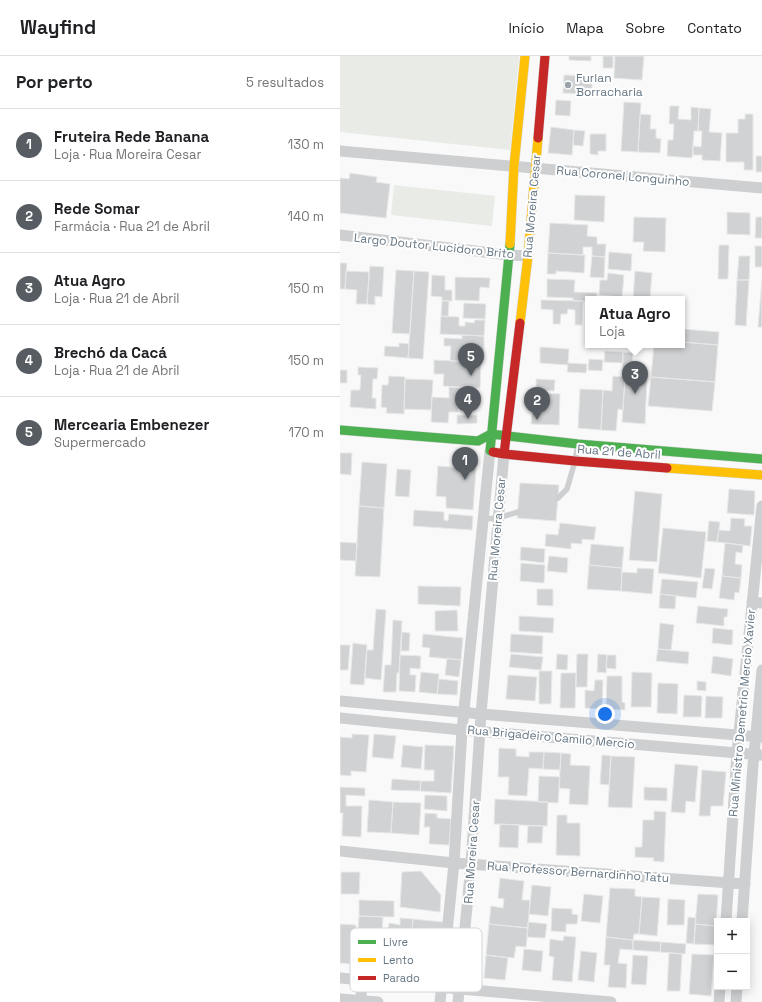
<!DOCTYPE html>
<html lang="pt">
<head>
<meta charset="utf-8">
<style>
  :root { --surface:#fff; --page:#f6f6f6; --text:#202124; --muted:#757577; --line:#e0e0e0; --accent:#565c61 }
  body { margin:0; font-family:"Space Grotesk",sans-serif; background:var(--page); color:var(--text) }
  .controls { position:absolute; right:12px; bottom:12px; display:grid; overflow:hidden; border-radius:0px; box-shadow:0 2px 10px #0003 }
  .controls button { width:36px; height:36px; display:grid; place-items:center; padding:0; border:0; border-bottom:1px solid var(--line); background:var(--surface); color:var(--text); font:20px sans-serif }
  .you { position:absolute; left:265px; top:658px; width:14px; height:14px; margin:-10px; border:3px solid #fff; border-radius:50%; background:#1a73e8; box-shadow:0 0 0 6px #1a73e833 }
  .badge { display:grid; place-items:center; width:26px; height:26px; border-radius:50%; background:var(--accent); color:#fff; font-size:13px; font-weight:700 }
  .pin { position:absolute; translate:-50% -33px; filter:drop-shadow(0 1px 2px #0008) }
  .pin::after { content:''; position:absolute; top:21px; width:14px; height:12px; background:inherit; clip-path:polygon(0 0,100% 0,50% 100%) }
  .popup { position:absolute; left:245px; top:240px; width:100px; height:52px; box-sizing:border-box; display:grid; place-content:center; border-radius:0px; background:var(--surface); filter:drop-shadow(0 1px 3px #0005); font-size:13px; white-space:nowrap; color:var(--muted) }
  .popup b { font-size:15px; color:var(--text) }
  .popup::after { content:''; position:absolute; left:50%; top:100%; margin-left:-8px; border:8px solid transparent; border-top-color:var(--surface) }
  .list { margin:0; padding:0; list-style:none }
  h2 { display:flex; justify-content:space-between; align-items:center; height:52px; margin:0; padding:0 16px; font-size:17px }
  h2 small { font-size:13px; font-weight:400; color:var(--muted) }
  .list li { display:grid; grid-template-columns:26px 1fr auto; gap:12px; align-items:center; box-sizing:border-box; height:72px; padding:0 16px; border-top:1px solid var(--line) }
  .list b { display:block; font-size:15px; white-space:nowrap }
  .list p { margin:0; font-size:13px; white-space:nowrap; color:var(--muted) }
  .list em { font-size:13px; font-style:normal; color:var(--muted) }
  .map { position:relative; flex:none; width:422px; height:946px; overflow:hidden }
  header { display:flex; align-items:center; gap:24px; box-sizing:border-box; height:56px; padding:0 20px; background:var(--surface); border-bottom:1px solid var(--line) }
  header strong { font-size:19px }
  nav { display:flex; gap:22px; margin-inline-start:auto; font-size:14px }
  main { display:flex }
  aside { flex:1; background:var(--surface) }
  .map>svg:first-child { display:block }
</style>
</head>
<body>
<header>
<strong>Wayfind</strong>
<nav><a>Início</a><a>Mapa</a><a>Sobre</a><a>Contato</a></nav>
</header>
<main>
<aside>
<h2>Por perto<small>5 resultados</small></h2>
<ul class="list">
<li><span class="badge">1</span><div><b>Fruteira Rede Banana</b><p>Loja · Rua Moreira Cesar</p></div><em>130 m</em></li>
<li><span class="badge">2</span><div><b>Rede Somar</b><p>Farmácia · Rua 21 de Abril</p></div><em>140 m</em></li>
<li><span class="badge">3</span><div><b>Atua Agro</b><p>Loja · Rua 21 de Abril</p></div><em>150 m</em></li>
<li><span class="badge">4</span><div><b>Brechó da Cacá</b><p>Loja · Rua 21 de Abril</p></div><em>150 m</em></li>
<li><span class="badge">5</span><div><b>Mercearia Embenezer</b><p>Supermercado</p></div><em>170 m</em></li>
</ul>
</aside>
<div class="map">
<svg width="422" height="946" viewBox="0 0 422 946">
  <rect width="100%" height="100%" fill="#f9f9f9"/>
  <path fill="#e8ebe6" d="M0 0H179L170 94 0 76Z
    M54 129 155 140 152 170 51 159Z"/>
  <path fill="#d0d2d3" stroke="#e8e8e8" d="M229 0H251V5L229 4Z
    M263 0H273V12H263Z
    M275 0H304L302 24 274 22Z
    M224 19 246 20 245 25 252 26V33L245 32V38L223 37Z
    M216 44 231 45 230 60 215 59Z
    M284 46 301 47 298 96 281 95Z
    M330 50H339L338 63 351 64V51L359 52 358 75H354L352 102 327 100 328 84H333L334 68H329Z
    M359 52 371 53 369 76 382 77 380 105 362 104V99H353V90L361 91 362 75H358Z
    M300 58 311 59 310 73H316V82L321 83 320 97 298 96Z
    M405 58H413V114H404V106H386V77H398V63H405Z
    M211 71 234 74 232 99 208 97Z
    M234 74 245 75 243 90 233 89Z
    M250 78H266V95H258V99L250 98Z
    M416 100H422V116H416Z
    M10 117 37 121 36 126 50 128 46 162 0 157V122L9 123Z
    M235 139 265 140 264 166 234 164Z
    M387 156 410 157V179L387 178Z
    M294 161 326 162 325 196 303 195 304 186H293Z
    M416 161H422V182H415Z
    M210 167 248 169 247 180 257 181V188H266L265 201 252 200V191H243V199L208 197Z
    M379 189H389L388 223H378Z
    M415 190H422V211H415Z
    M269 196 292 198 291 215 268 213Z
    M208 197 245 199 244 217 216 215V218H207Z
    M252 200 265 201 264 222 250 221Z
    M399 200H410L409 224H397Z
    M0 207H7L5 233H0Z
    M30 210 44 211 42 241 35 240V249L27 248Z
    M56 214 74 215 70 278 52 277Z
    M6 215 29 216 27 248H16L17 234 5 233Z
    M74 215 89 216 83 303 68 302Z
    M295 215 312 217 310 243H293Z
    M268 217 284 219 282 241 259 239 260 224H267Z
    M92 219 105 220V234H112V245H102V241L91 240Z
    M115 221 150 222 149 232 140 231 139 245 115 244Z
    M207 223 235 224 234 236 257 237V243H248V245H233V242L207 241Z
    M422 223V271H418Z
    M397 224H409L406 270 395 269Z
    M201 244 243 245 242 269H235V254L228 253 227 258H221L220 268H213V254L201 253Z
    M102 245H109L108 261 101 260Z
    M124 247 146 248 145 263 123 262Z
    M101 260 119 261V270H125V266L134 267 135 264H145L144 280 100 278Z
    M342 273 379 276 378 289 342 286Z
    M122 279 144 280V300H132V306L110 305 111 290H104V282L122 283Z
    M342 286 378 289 375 326 311 321 314 289H342Z
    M59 287 69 288 68 302 44 300 45 290 59 291Z
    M200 291 229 293 228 307 247 308 246 317 227 316 228 309 200 307Z
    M265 295 283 296V307L264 306Z
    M283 296 293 297 292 308H297V317L282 316Z
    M249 303 263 304 262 315 248 314Z
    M94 304 141 306 140 332 103 330 104 318H94Z
    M18 311 38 312 37 323H33L32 342H36V353L10 351 11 334H20L21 319H18Z
    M0 314H7V327H0Z
    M49 320 65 321 64 358 46 357 47 352 41 351 42 329H48Z
    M273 320 285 321 283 354 278 353 276 375 261 374 263 334 272 335Z
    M285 321 307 322 305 368 282 366Z
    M311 321 375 326 372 355 308 350Z
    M65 323 93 324 91 354 64 353Z
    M196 323 215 324 214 335 196 334Z
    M109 331 123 332V347H118V356H109L108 367 91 366 92 341 109 342Z
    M240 333 263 334 261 374 238 372Z
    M193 337 220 338 219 369 191 368Z
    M117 359H137V367L117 368Z
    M0 397H12L11 419 0 418Z
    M22 406 47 408 44 452 19 450Z
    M98 410 136 413 133 454 106 452V441L96 440Z
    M57 413 71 414 69 441 55 440Z
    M180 427 219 429 216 465 177 462Z
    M389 433 415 435 414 459 387 457Z
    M295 435 322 438 317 506 289 504Z
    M19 450 44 452 40 521 15 520Z
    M74 454 104 456V464L108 465 109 458 133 460 132 474 73 470Z
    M391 462 405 463 404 470H412L410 490 377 486 379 474 390 475Z
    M369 465 380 466 377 486 367 485Z
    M220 467 256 471 254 484 242 483V488L231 487V493L205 490 206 478 218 479Z
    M323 472 366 476 361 522 318 517Z
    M0 486 17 487 16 505 0 504Z
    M385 487 403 489 402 497 396 496 395 508 402 509 401 522 382 520Z
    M251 488 284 491 282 512 249 509Z
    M181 491 205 493 204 507 180 504Z
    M209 500 228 502 227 517 207 515Z
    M181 507 205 509 204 527 180 525Z
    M249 509 282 512 281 535 247 533Z
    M297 512 314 513 312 538 281 535 282 516 297 517Z
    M365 512 375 513 372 533 362 532Z
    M382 520 401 522 399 537 395 536 394 544 379 542Z
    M322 523 358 526 356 542 320 538Z
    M78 530 121 531 120 550 78 548Z
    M197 533H213V550L197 549Z
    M320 538 336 540 335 553 319 552Z
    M358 550 388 553 387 561H384V570L356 567Z
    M36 553 46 554 41 624 25 622 27 594H33Z
    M117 554 118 575H95V555Z
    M179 560 214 562 213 577 179 575Z
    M53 564 62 565 59 617H57L56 636H43L45 609H51Z
    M320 567 334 569 331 594 318 593Z
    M373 572 393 574 392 589 372 587Z
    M62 576 70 577 69 595H61Z
    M83 578 123 582 121 604 89 601 90 592 82 591Z
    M171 578 203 580 202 598 170 596Z
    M13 587 27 589 24 629 10 628Z
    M0 589H10L8 614H0Z
    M318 593 349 596 348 608 316 605Z
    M171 598 203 601 201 614 169 611Z
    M217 598 228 599 227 614 216 613Z
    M237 598H248L247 631H236Z
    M258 598 267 599 266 617 257 616Z
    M60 599 81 600 80 613 70 612V619H76L75 636 59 635Z
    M267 599H276V613L266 612Z
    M373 600 393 603 391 620 371 617Z
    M107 602 121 604 119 621 105 619Z
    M199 615H212L211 648H199Z
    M81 616 99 618 97 638 79 636Z
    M292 616 312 617 311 651H291Z
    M221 617H236L235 652H220Z
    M168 619 197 621 195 645 166 643Z
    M267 620H282V646L285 647V654L266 653Z
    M99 623 118 625 117 639 97 638Z
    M255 624H263L262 653 245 652V634L254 635Z
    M357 625 366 626V635L357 634Z
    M318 627 338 628 337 658 317 657Z
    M344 639 362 640 361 661H343Z
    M366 640 383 641 382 662H365Z
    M12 678 29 679 26 716 11 715V720L0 719V681L12 682Z
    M34 678 56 680 53 703 32 701Z
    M63 689 83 691 81 713 61 711Z
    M85 689 114 690 111 737 80 735 81 725H94V714H84Z
    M159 692 176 693V700L189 701V696H204L203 713 189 712 187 740 168 739 169 721H158Z
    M204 696 221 697 220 714 203 713Z
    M221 697 231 698 230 709 250 710 248 749 229 748 230 733 219 732Z
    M262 699 271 700 269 729 260 728Z
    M271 700 295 701 292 752 268 751Z
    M335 708 358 710 355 746 346 745 345 757 331 756Z
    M362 714 386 716 383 750H371L370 760H359Z
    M199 720 220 721 218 747 198 746Z
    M52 723 81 725 80 735 51 734Z
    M0 731 25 732V740L6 739V750H22L21 781 2 780 3 757H0Z
    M304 731 327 732V745L304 744Z
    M85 739 107 740V755L84 753Z
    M155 743 208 746 207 770 154 768Z
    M29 744 53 746 51 777 27 776Z
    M53 746 81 747 79 779 51 777Z
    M314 755 326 756 324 806 313 805 314 802 295 801V791H302L303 764H314Z
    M85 757 97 758V762L111 763 109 789 89 788 90 771H84Z
    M217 759H227V767H240V800L216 799Z
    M160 768 179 769 178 792 159 791Z
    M188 770H203L202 787H187Z
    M81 815 101 839 100 856 60 851 62 816Z
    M1 816H20L19 838H1Z
    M160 822 184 825 182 844H190L188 872 149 868 151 850 163 852 164 843 158 842Z
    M192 829 211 831 208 860 189 858Z
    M270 832 295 833V840L302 841 299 878H294L293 884 266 881Z
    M244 838 263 840 260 867 241 865Z
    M358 838 378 839 376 870 355 868Z
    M302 841 320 842 317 880 299 878Z
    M328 843 345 844 344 869H327Z
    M19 844 54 845V861L19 860Z
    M212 852 232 853V858L238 859 237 868H226V876L211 875Z
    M19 860 43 861 42 877 18 876Z
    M348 861 356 862 354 888 346 887Z
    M60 862 73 863 69 914 44 911 45 899H51L53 880H47L49 867 60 869Z
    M73 863 103 866 102 874H97L95 891 86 890 83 915 69 914 71 885 79 886 80 877 72 876Z
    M188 866 207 868 205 882 187 881Z
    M0 868 16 869 13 908 0 907Z
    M149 868 188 872 186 891 176 890 174 902 146 899Z
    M355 868 376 870 374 889 354 888Z
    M224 880 236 881 232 926 212 924 214 901 209 900 210 883 223 885Z
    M266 881 293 884V894L280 893 278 907 287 908 286 932 268 931 270 909H264Z
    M293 884 321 886 320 896 293 894Z
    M321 886 346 888 345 898 320 896Z
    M184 893 203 895 201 916 182 914Z
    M241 895 257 897 254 926 238 924Z
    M329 897 342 898 340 935H327Z
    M352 898 374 899 371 940 349 938Z
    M146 899 168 902 165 924 144 922Z
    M293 899 308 900 306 929 291 928Z"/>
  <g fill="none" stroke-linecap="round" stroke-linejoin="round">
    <g stroke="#d5d6d7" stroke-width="10">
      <path id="fast" d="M0 374 138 385 151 378 238 388 422 403
        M150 395 170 188"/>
    </g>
    <g stroke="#d5d6d7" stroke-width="10">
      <path id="slow" d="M170 188 174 110 185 0
        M180 267 188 200 198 82
        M327 412 422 419"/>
    </g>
    <g stroke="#d5d6d7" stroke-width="10">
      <path id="jam" d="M198 82 205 0
        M153 396 164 398 235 405 327 412
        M164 398 180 267"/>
    </g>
    <path stroke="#cecfd0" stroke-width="5.5" d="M218 442 227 433 235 405 238 388
      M143 463 158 462 178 456"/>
    <path stroke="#cecfd0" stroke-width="11" d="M0 95 422 132
      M0 179 169 199 188 200
      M412 546 422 547
      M0 645 141 658 422 681
      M0 662 122 674 422 699
      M0 795 114 807 405 828
      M386 865 397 697 422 450
      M402 865 413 709 422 614
      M0 922 120 933 271 946
      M0 943 38 946
      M21 944 22 924
      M100 946 114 807 122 674 150 395
      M118 946 131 808 141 658 164 398
      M379 946 380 931
      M396 946 397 931"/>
    <use href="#fast" stroke="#4caf50" stroke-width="9"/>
    <use href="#slow" stroke="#ffc107" stroke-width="9"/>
    <use href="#jam" stroke="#c62828" stroke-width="9"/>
  </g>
  <circle fill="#99a4ac" stroke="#fff" stroke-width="1.5" cx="228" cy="29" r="4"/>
  <g text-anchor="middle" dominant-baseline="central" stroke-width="4" stroke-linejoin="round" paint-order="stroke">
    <g font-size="12" fill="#657683" stroke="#fff" text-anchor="start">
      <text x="236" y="22">Furlan<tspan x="236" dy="14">Borracharia</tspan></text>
    </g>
    <g font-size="12" fill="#657683" stroke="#fff">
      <text transform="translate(283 120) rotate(5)">Rua Coronel Longuinho</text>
      <text transform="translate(192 150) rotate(-85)">Rua Moreira Cesar</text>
      <text transform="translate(94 190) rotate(6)">Largo Doutor Lucidoro Brito</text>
      <text transform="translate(279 396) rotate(4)">Rua 21 de Abril</text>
      <text transform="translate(157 473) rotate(-85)">Rua Moreira Cesar</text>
      <text transform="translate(402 657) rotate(-85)">Rua Ministro Demetrio Mercio Xavier</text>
      <text transform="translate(211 681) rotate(5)">Rua Brigadeiro Camilo Mercio</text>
      <text transform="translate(132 796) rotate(-86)">Rua Moreira Cesar</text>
      <text transform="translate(238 816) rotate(4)">Rua Professor Bernardinho Tatu</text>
    </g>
  </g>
  <rect x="10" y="872" width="132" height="64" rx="6" fill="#fff" stroke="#d1d6da" stroke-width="1"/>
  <rect x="18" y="884" width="18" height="4" fill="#4caf50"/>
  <rect x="18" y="902" width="18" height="4" fill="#ffc107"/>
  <rect x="18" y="920" width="18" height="4" fill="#c62828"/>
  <g font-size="11" fill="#657683">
    <text x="43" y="890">Livre</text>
    <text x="43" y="908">Lento</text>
    <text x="43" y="926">Parado</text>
  </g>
</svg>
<div class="controls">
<button>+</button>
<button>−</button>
</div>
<div class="you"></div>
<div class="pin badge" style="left:125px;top:424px">1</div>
<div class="pin badge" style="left:197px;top:364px">2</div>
<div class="pin badge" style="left:295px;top:338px">3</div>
<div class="popup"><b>Atua Agro</b>Loja</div>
<div class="pin badge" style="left:128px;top:363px">4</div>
<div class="pin badge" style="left:131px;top:320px">5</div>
</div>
</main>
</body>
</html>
